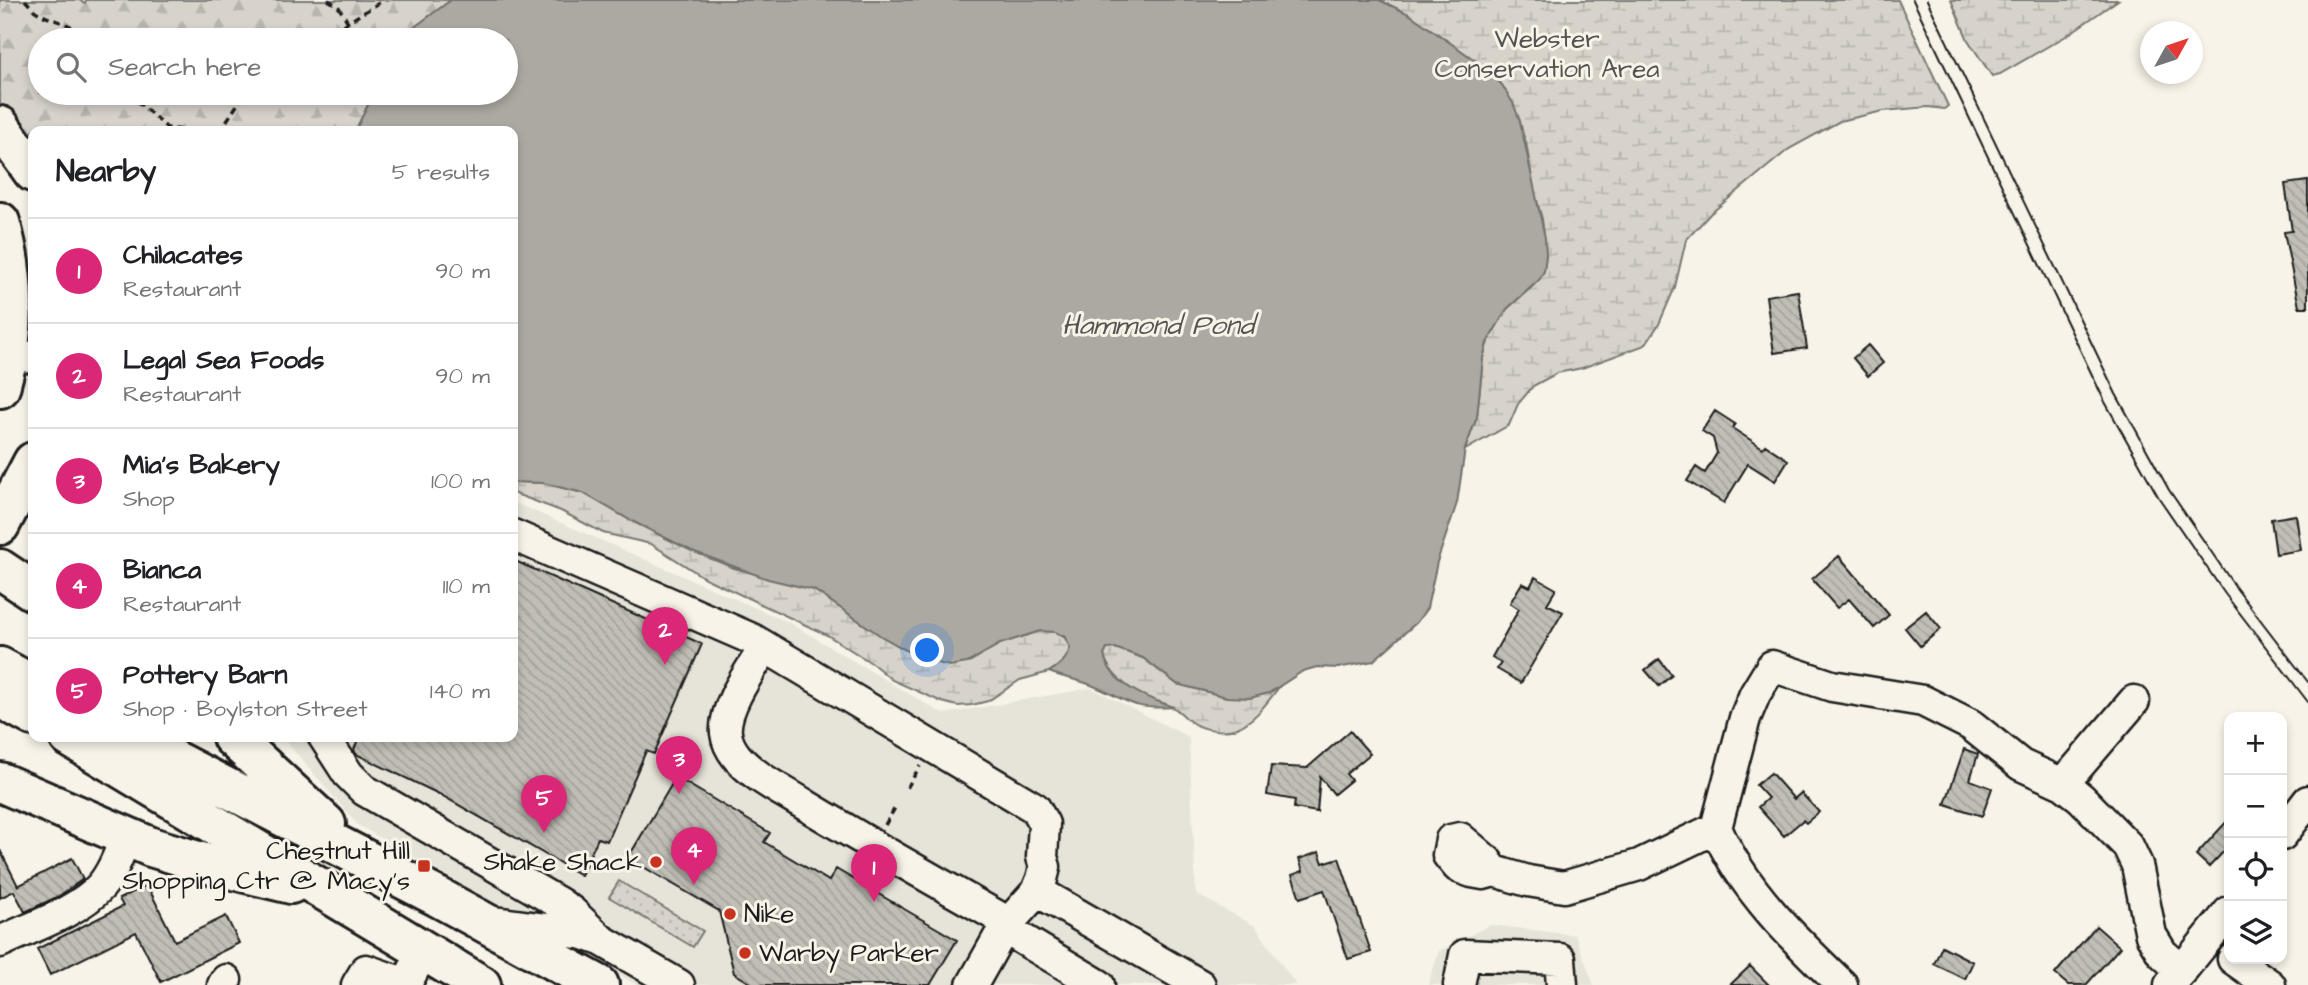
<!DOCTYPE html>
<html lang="en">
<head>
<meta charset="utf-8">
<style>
  :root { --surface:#fff; --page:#f6f6f6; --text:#202124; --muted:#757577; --line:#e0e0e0; --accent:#db2777 }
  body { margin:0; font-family:"Architects Daughter",sans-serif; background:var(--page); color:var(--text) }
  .controls { position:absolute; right:21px; bottom:21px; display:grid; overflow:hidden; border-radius:14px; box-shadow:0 4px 10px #0003 }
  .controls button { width:63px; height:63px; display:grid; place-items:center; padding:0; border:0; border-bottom:2px solid var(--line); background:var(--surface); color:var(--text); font:35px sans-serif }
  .compass { position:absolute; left:2140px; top:21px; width:63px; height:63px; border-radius:50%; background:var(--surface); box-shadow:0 4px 10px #0003; rotate:50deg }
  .you { position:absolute; left:928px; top:651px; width:24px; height:24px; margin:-18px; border:5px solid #fff; border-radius:50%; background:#1a73e8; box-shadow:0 0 0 10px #1a73e833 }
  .badge { display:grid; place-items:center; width:46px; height:46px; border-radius:50%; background:var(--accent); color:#fff; font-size:23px; font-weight:700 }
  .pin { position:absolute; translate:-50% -58px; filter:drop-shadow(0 2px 4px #0008) }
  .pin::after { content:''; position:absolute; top:37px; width:24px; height:21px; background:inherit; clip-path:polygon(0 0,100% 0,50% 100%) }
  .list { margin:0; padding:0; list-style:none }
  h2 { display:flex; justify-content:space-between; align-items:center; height:91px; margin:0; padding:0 28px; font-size:30px }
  h2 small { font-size:23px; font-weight:400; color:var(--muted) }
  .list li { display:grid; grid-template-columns:46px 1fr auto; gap:21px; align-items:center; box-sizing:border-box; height:105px; padding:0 28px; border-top:2px solid var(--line) }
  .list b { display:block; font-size:26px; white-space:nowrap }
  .list p { margin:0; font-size:23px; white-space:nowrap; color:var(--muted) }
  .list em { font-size:23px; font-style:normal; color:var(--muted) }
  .icon { flex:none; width:38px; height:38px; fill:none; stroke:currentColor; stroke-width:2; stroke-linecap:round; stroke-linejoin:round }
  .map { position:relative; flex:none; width:2308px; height:985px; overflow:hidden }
  .search { position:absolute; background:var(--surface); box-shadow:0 4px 10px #0003; left:28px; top:28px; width:490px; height:77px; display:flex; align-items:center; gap:18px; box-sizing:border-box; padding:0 24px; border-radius:38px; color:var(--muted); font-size:26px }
  .panel { position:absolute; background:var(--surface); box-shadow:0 4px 10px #0003; left:28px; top:126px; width:490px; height:616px; border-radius:14px }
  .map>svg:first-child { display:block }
</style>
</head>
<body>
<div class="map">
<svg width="2308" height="985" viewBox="0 0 2308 985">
  <defs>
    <pattern id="green-dots" width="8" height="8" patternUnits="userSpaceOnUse" patternTransform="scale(1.75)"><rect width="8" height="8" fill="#d7d3cb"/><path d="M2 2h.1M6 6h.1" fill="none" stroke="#b8b5ae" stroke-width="1.8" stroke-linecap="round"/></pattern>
    <pattern id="forest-firs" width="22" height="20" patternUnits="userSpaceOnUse" patternTransform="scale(1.75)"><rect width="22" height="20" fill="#d7d3cb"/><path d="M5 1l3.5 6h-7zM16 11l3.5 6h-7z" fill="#b8b5ae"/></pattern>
    <pattern id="wetland-marsh" width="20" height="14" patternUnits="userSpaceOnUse" patternTransform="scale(1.75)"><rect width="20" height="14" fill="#d7d3cb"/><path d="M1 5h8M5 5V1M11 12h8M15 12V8" fill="none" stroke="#b8b5ae"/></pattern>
    <pattern id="building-back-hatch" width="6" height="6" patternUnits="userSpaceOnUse" patternTransform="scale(1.75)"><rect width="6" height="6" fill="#c0beb5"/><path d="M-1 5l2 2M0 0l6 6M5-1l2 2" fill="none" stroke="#a4a39b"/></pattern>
  </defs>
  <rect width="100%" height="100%" fill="#f7f3e8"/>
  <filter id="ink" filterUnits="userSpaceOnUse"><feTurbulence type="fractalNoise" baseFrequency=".0143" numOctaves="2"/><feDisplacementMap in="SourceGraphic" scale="14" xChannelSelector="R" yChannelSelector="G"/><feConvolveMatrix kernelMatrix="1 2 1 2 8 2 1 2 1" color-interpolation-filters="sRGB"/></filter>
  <g filter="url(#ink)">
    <path fill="#e6e3d9" d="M513 502 788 622 943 714 1091 688 1189 737 1196 894 1255 926 1296 985H637L358 825 282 737H513Z
      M1490 925 1575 935 1594 985H1428L1439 951Z"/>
    <path fill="url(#green-dots)" stroke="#7a7874" stroke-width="2" d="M619 881 703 931 693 947 609 897Z"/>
    <path fill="url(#forest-firs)" stroke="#7a7874" stroke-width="2" d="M0 0H79L85 3 86 0H451L416 26 401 40H40V93H374L355 131H33V146L0 108Z"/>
    <path fill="url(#wetland-marsh)" stroke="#7a7874" stroke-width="2" d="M1379 0H1898L1948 106 1944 109 1928 107 1883 111 1840 121 1789 149 1710 214 1686 240 1675 287 1659 324 1645 345 1582 368 1557 373 1533 386 1518 404 1509 425 1465 450 1477 417 1483 358 1491 332 1507 309 1534 285 1544 271 1546 254 1542 219 1534 191 1526 142 1502 85 1486 68 1409 14Z
      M1951 0H2118L2066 36 2000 74 1992 76 1968 40Z
      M513 482 543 483 583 493 630 520 692 551 734 568 814 590 881 636 913 654 933 662 967 663 1000 644 1040 631 1055 632 1065 638 1070 647 1067 657 1060 665 1049 672 1020 680 988 701 972 705 957 706 942 702 892 680 873 664 827 635 705 578 651 544 603 533 561 511 513 493Z
      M1115 648 1143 658 1177 684 1227 697 1269 693 1280 686C1268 701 1256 720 1237 728 1225 733 1202 730 1191 722 1185 718 1180 711 1174 708 1166 702 1153 701 1144 696 1127 688 1108 673 1104 655L1107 649Z"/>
    <path fill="#aca9a2" stroke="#72716c" stroke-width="2" d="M451 0H1379L1409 14 1486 68 1502 85 1513 103 1520 121 1545 238 1546 254 1544 271 1540 279 1507 309 1487 343 1483 358 1477 417 1465 449 1457 503 1437 562 1427 608 1417 622 1373 661 1338 668 1317 667 1303 671 1269 693 1250 698 1227 697 1177 684 1143 658 1115 648 1107 649 1104 655C1111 685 1148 699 1174 707 1132 710 1131 702 1096 687 1081 680 1064 678 1049 672 1060 665 1066 661 1070 648L1065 637 1055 632 1040 631 1000 644 967 663 950 666 933 662 913 654 881 636 814 590 768 579 692 551 630 520 583 493 543 483 513 482V131H355L374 93H506V40H401L416 26Z"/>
    <path fill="url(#building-back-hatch)" stroke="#1c1c1c" stroke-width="2" d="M2308 181V307H2299L2284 232 2292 231 2285 184Z
      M1798 291 1807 348 1774 353 1766 296Z
      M1868 345 1883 363 1868 376 1853 358Z
      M1715 411 1735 424 1732 428 1763 448 1765 445 1788 460 1775 481 1748 464 1724 503 1687 481 1696 467 1705 473 1717 453 1713 438 1702 431Z
      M2296 515 2301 550 2276 554 2271 519Z
      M1839 556 1889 615 1874 628 1849 599 1837 608 1812 579Z
      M513 560 702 644 654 754 646 751 607 841 598 838 581 875 441 795 356 754 354 750 359 737H513Z
      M1535 577 1556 589 1547 604 1563 612 1521 683 1497 669 1501 663 1492 657 1519 609 1510 603 1522 583 1530 587Z
      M1926 611 1941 629 1920 646 1905 628Z
      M1659 659 1672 675 1659 686 1645 670Z
      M1350 731 1370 754 1346 774 1351 780 1334 794 1320 777 1317 812 1294 808 1295 800 1267 795 1271 766 1307 768Z
      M1964 749 1978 754 1970 780 1992 788 1982 816 1945 804Z
      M1771 773 1794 799 1801 793 1819 812 1806 823 1803 820 1784 836 1758 807 1768 798 1756 785Z
      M676 777 770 833 764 842 829 881 836 869 957 940 930 985H754L734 973 719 911 628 858Z
      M2229 819V846L2209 867 2196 855Z
      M0 850 18 886 72 858 83 879 59 896 25 912 14 891 0 898Z
      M1319 852 1323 863 1339 858 1371 952 1348 959 1324 890 1300 898 1292 875 1303 871 1299 859Z
      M147 885 175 941 226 916 239 943 161 982 136 932 50 975 37 949 123 906 119 899Z
      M2096 926 2120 947 2086 985H2068L2055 974Z
      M1942 946 1973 962 1965 979 1934 964Z
      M1750 966 1769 985H1730Z"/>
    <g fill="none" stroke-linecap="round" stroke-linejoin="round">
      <g stroke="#1c1c1c" stroke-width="35">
        <path id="minor" d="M8 352 33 358
          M513 535 752 639 1035 808 1044 824 1042 857 1045 867 1042 879 1037 891 1004 928 972 985
          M765 647C752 668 723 708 726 733 727 742 732 751 737 757 755 778 784 791 807 806 870 844 933 880 997 916L1004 928 1099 985
          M324 737 348 774 364 790 559 903 572 912 601 940
          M2063 784 2134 701
          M2282 835 2308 801
          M1494 871 1487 861 1460 838 1451 840 1448 855 1458 867 1472 872 1483 874 1494 871 1528 881 1564 887 1639 865 1716 828
          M1037 891 1200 985
          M494 922 584 934 601 940 679 985
          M0 942C31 927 78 912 101 886 113 872 119 854 126 837
          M2233 959 2270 985
          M223 985 226 980
          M357 985 366 970 406 984 423 952
          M1459 985 1465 955 1560 959 1562 985
          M1842 985C1794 939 1743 890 1716 828L1745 718 1755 694 1772 666 1832 686 1923 701 1971 725 2021 765 2063 784 2081 798 2128 846 2137 865 2151 935 2162 953 2182 971
          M2170 985 2229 912"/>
      </g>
      <g stroke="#1c1c1c" stroke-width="44">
        <path id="major" d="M0 126 33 172
          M0 222C16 275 16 335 0 388
          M0 525 33 462"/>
      </g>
      <g stroke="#1c1c1c" stroke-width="44">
        <path id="highway" d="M0 569 33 591
          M0 667 33 685
          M0 698 33 716
          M69 737 481 985
          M129 737 438 897 599 985
          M232 737 326 824
          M0 782 151 847 201 862 291 884"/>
      </g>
      <path stroke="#1c1c1c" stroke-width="3.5" stroke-dasharray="7 5" stroke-linecap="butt" d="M25 0C29 4 33 10 37 12 56 24 71 20 88 40
        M328 0 338 6 348 22
        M324 40 348 22 384 0
        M128 93 167 128 191 131
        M220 131 245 93
        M907 788 920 766
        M885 825 896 806"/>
      <use href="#minor" stroke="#f7f3e8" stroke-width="30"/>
      <use href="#major" stroke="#f7f3e8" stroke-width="38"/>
      <use href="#highway" stroke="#f7f3e8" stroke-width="38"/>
      <path stroke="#1c1c1c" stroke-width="2" d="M1913 0 2105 402 2159 498 2225 594 2308 702
        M1927 0 2116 394 2169 490 2236 588 2308 682"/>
    </g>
  </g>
  <g fill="#c8321e" stroke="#f7f3e8" stroke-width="2.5">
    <circle cx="656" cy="862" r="7"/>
    <rect x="417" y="859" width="14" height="14" rx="3.5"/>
    <circle cx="730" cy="914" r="7"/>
    <circle cx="745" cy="953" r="7"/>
  </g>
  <g text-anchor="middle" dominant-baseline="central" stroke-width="6" stroke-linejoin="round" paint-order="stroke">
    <g font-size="26" fill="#545351" stroke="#f7f3e8">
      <text x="1547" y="39">Webster<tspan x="1547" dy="30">Conservation Area</tspan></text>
    </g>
    <g font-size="26" fill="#1c1c1c" stroke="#f7f3e8" text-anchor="end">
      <text x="410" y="851">Chestnut Hill<tspan x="410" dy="30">Shopping Ctr @ Macy's</tspan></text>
      <text x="642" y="862">Shake Shack</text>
      <text x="744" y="914" text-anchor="start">Nike</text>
      <text x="759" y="953" text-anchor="start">Warby Parker</text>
    </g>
    <g font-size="28" font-style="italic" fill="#565452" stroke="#f7f3e8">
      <text x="1158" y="325">Hammond Pond</text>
    </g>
  </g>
</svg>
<div class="controls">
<button>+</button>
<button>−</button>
<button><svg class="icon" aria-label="locate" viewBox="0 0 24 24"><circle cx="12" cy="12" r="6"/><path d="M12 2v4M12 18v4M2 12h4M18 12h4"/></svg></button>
<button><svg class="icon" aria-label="layers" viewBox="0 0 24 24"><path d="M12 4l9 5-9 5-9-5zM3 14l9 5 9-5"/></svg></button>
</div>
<svg class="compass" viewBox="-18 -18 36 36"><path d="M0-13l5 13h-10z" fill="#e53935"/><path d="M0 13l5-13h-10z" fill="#757577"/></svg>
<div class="you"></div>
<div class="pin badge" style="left:874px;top:902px">1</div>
<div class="pin badge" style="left:665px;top:665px">2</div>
<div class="pin badge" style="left:679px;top:794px">3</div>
<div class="pin badge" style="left:694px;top:885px">4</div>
<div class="pin badge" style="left:544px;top:833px">5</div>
<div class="search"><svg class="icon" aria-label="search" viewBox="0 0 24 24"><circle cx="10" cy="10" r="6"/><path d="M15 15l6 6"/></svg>Search here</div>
<section class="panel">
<h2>Nearby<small>5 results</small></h2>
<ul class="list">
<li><span class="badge">1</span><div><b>Chilacates</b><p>Restaurant</p></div><em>90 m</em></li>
<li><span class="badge">2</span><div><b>Legal Sea Foods</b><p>Restaurant</p></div><em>90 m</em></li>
<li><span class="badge">3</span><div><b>Mia's Bakery</b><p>Shop</p></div><em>100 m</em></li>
<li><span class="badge">4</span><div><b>Bianca</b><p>Restaurant</p></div><em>110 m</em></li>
<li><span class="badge">5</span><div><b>Pottery Barn</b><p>Shop · Boylston Street</p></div><em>140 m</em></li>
</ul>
</section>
</div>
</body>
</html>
